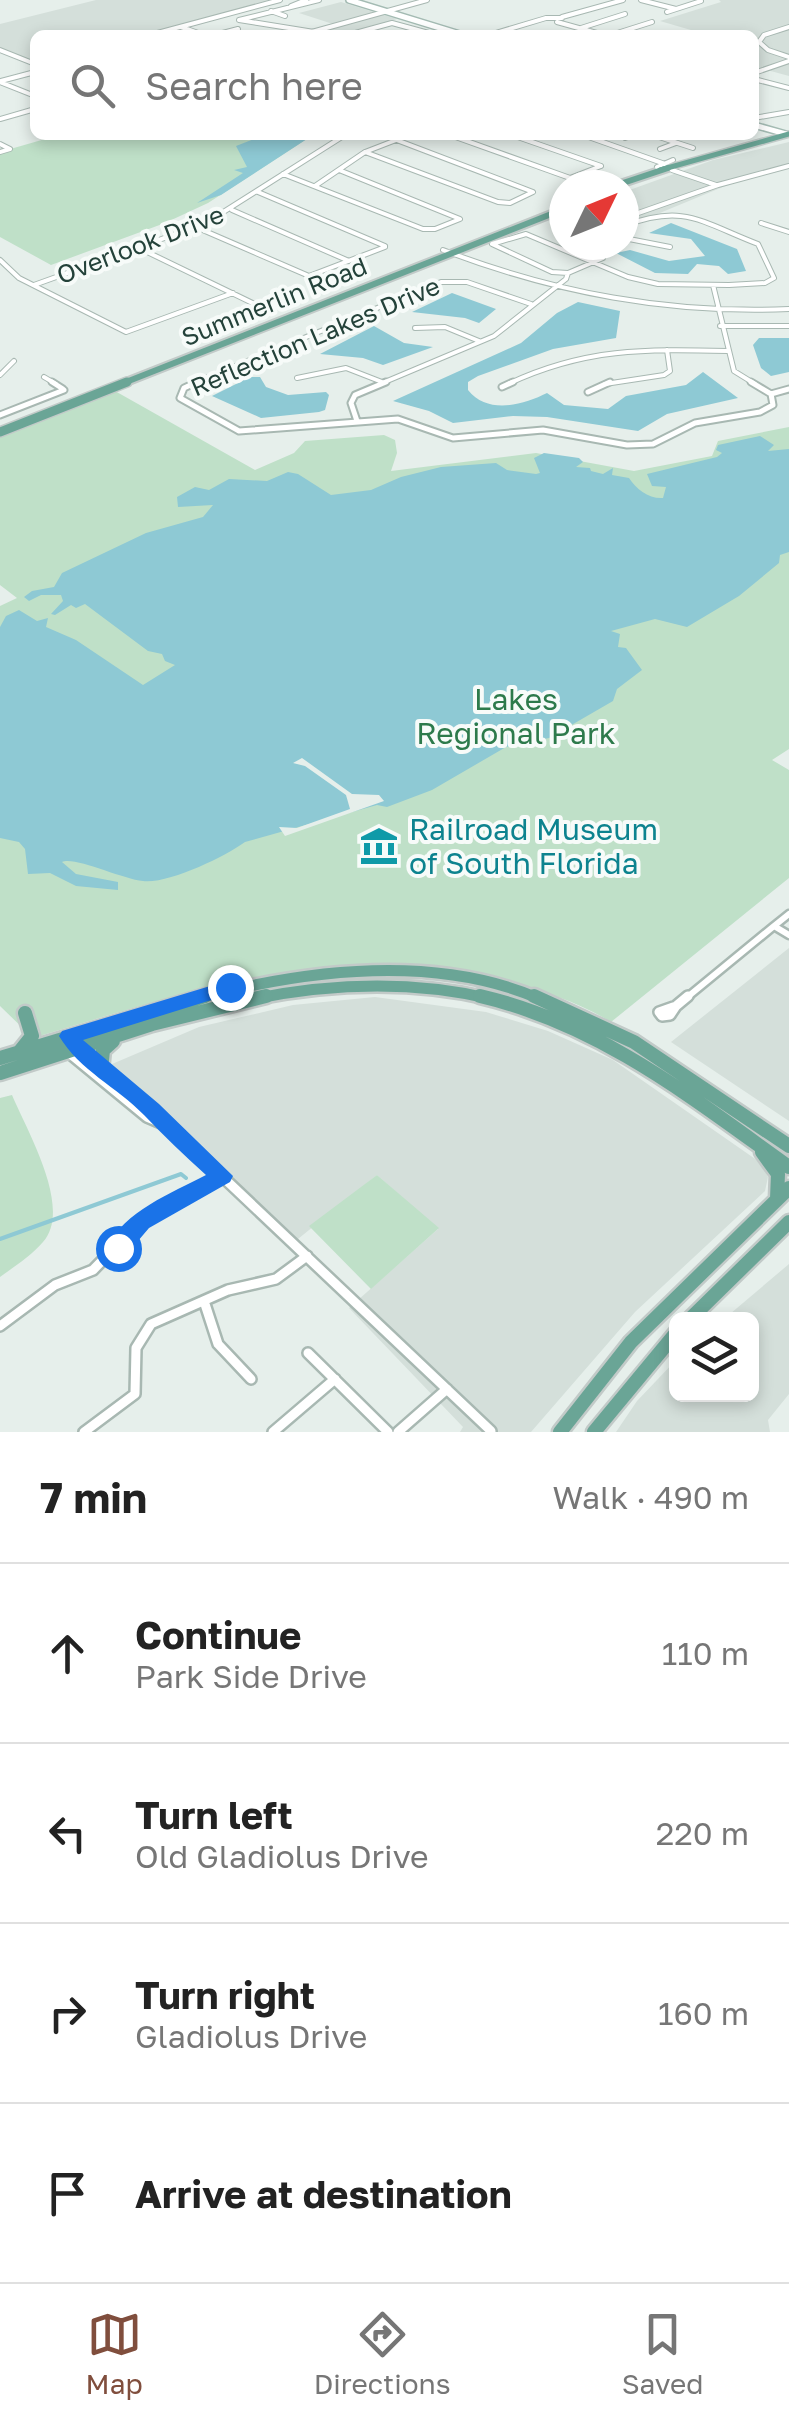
<!DOCTYPE html>
<html lang="en">
<head>
<meta charset="utf-8">
<style>
  :root { --surface:#fff; --page:#f2f2f2; --text:#222; --muted:#767676; --line:#e0e0e0; --accent:#804e3d }
  body { margin:0; font-family:"Golos Text",sans-serif; background:var(--page); color:var(--text) }
  .controls { position:absolute; right:30px; bottom:30px; display:grid; overflow:hidden; border-radius:15px; box-shadow:0 5px 15px #0003 }
  .controls button { width:90px; height:90px; display:grid; place-items:center; padding:0; border:0; border-bottom:2px solid var(--line); background:var(--surface); color:var(--text); font:50px sans-serif }
  .compass { position:absolute; left:549px; top:170px; width:90px; height:90px; border-radius:50%; background:var(--surface); box-shadow:0 5px 15px #0003; rotate:47deg }
  .stop { position:absolute; width:30px; height:30px; margin:-22px; border:8px solid #1a73e8; border-radius:50%; background:#fff }
  .stop.end { background:#1a73e8; border-color:#fff; box-shadow:0 2px 10px #0008 }
  .list { margin:0; padding:0; list-style:none }
  h2 { display:flex; justify-content:space-between; align-items:center; height:130px; margin:0; padding:0 40px; font-size:42px }
  h2 small { font-size:32px; font-weight:400; color:var(--muted) }
  .list li { display:grid; grid-template-columns:65px 1fr auto; gap:30px; align-items:center; box-sizing:border-box; height:180px; padding:0 40px; border-top:2px solid var(--line) }
  .list b { display:block; font-size:38px; white-space:nowrap }
  .list p { margin:0; font-size:32px; white-space:nowrap; color:var(--muted) }
  .list em { font-size:32px; font-style:normal; color:var(--muted) }
  .icon { flex:none; width:55px; height:55px; fill:none; stroke:currentColor; stroke-width:2; stroke-linecap:round; stroke-linejoin:round }
  .map { position:relative; flex:none; width:789px; height:1432px; overflow:hidden }
  .search { position:absolute; background:var(--surface); box-shadow:0 5px 15px #0003; left:30px; right:30px; top:30px; height:110px; display:flex; align-items:center; gap:25px; box-sizing:border-box; padding:0 35px; border-radius:15px; color:var(--muted); font-size:38px }
  .sheet { height:850px; background:var(--surface) }
  nav { display:flex; justify-content:space-around; align-items:center; box-sizing:border-box; height:140px; border-top:2px solid var(--line); background:var(--surface); font-size:28px; color:var(--muted) }
  nav a { display:grid; justify-items:center; gap:5px }
  nav .on { color:var(--accent) }
  .map>svg:first-child { display:block }
</style>
</head>
<body>
<div class="map">
<svg width="789" height="1432" viewBox="0 0 789 1432">
  <rect width="100%" height="100%" fill="#e6efeb"/>
  <path fill="#d4dfda" d="M96 0H277L145 35H35V62L0 48V24Z
    M719 0H789V76L767 70 754 75V35H708L660 21 721 2Z
    M341 2 397 19 342 35 309 34 336 25 299 13Z
    M789 142V168L730 184 638 222H624V192L713 160Z
    M789 948V1121L671 1042Z
    M375 997 486 1012 548 1031 613 1060 761 1163 768 1177 765 1191 635 1312 531 1432H460L463 1427 349 1308 438 1229 377 1175 293 1243 99 1073 105 1067 199 1027 293 1005Z
    M789 1264V1394L768 1420 770 1432H616L637 1401 676 1360V1394H752V1320L724 1319Z"/>
  <path fill="#bfe0c8" d="M59 135H313L208 203 165 223 51 265 0 237V152Z
    M115 391 255 470 294 453 305 441 384 435 395 440 397 453 391 471 536 453 634 471 712 456 718 441 789 427V749L772 760 789 770V878L611 1022C579 1002 540 990 504 981 341 940 188 991 33 1038L0 1006V606L17 598 0 585V437Z
    M12 1095C27 1131 73 1208 43 1242 32 1255 14 1267 0 1277V1098Z
    M377 1175 439 1228 371 1289 309 1226Z"/>
  <path fill="#8ec9d4" d="M264 135H313L221 195 197 203 243 173 234 170 247 167 236 146Z
    M671 223 737 249 746 271 728 274 719 266 697 264 688 274 655 273 616 253 630 250 669 261 705 256 691 239 649 233Z
    M452 293 496 309 479 323 465 318 412 312Z
    M578 302 620 311 616 338 553 349 478 376 468 382V390C488 415 523 405 547 393L564 405 608 409 626 396 686 385 703 372 738 398 667 414 638 431 547 417 513 416 453 423 429 411 393 401 521 343 557 313Z
    M374 326 404 343 433 347 383 365 363 358 320 354Z
    M759 338H789V372L771 376 761 368 753 345Z
    M250 377H260L266 387 288 395 326 392 329 395 325 410 319 412 261 418 212 396Z
    M760 436 774 445 768 451 789 449V552L780 555 779 563 739 596 687 627 655 619 611 631 620 634 618 647 626 648 642 670 617 689 613 701 549 738 506 747 432 790 387 807 377 805 245 842C224 857 169 884 143 881 122 879 74 856 62 862L76 874 118 882V890L76 886 50 873 28 874 25 849 19 842 0 838V627L6 616 19 610 37 621 48 618 46 627 76 640 143 685 175 665 165 661 162 654 148 651 85 604 76 608 71 605 55 615 51 614 63 601 61 595H41L29 601 24 597 32 591 54 587 62 573 146 533 203 517 213 505 178 507 177 497 195 487 209 490 229 479 267 481 288 472 298 474 331 495 371 490 401 477 441 467 496 463 507 470 536 474 540 473 534 458 544 453 579 458 583 462 576 467 590 468 591 471 603 474 613 468 612 475 629 478C636 489 649 499 663 498L666 487 652 486 647 474 717 457 722 453 716 450 718 445Z"/>
  <path fill="#e6efeb" d="M302 758 352 794 379 795 384 801 285 836 279 827 297 828 350 809 346 795 305 766 293 763Z"/>
  <g fill="none" stroke-linecap="round" stroke-linejoin="round">
    <path stroke="#8ec9d4" stroke-width="4" d="M0 1239 181 1174 186 1178"/>
    <g stroke="#a8b8b2" stroke-width="6">
      <path id="minor-far3" d="M641 0 676 9
        M291 6 306 0
        M271 11 285 16
        M667 12 701 1
        M562 17 623 0
        M557 22 604 35
        M181 27 204 35
        M789 27 764 35 759 42 768 50 789 57
        M581 28 625 14
        M314 32 239 20 319 0
        M150 35 280 0
        M215 35 238 29
        M348 35 392 23 436 35
        M489 35 546 18H562
        M611 35 652 22
        M0 50 35 64
        M754 73 789 61
        M754 79 789 88
        M1 81 35 72
        M0 82 35 96
        M754 118 789 112
        M450 135 570 178 601 166
        M512 135 601 166
        M583 135 665 164
        M653 135 693 148
        M625 138 633 135
        M0 144 10 149 0 152
        M660 149 676 143
        M365 152 498 202 510 203 533 192 394 139
        M657 167 673 160
        M672 170 716 185
        M283 174 423 229H435L460 219 339 170
        M315 186 365 152 409 135
        M258 192 385 246
        M232 210 349 261
        M624 218 718 185 789 166
        M761 223 789 232
        M198 228 309 276 385 247
        M624 238 670 247
        M141 249 267 310
        M443 250C556 293 668 314 789 309
        M0 260 19 278 126 332 233 293
        M568 273 552 272 492 244 526 234 628 277 658 284 729 285 765 283 774 278 758 244C701 222 684 203 624 226
        M34 285 206 223 345 135
        M713 285 734 371 755 384
        M720 326H789
        M415 328 445 327 479 341
        M0 375 14 361
        M44 377 56 384
        M297 378 346 368 382 382
        M191 384 441 282H467L531 304
        M380 384 494 336 566 279 568 273 603 258 607 245
        M508 384C584 348 645 349 728 351
        M605 384 664 375 670 371 667 350"/>
    </g>
    <g stroke="#a8b8b2" stroke-width="9">
      <path id="minor-far2" d="M52 382 63 389
        M197 382 184 388 180 398 239 431 398 419 453 438 543 430 627 445 653 444 695 423 760 412 773 405 771 394 751 382
        M502 387 513 382
        M588 392 610 382
        M771 394 789 389
        M0 415 64 390
        M357 421 351 403 355 395 386 382"/>
    </g>
    <g stroke="#a8b8b2" stroke-width="11">
      <path id="minor-far1" d="M789 914 774 926 789 935
        M685 999 774 926"/>
    </g>
    <g stroke="#a8b8b2" stroke-width="14">
      <path id="minor" d="M676 1006 670 1015 662 1016 659 1012Z
        M676 1006 688 996
        M78 1048 152 1110 491 1431
        M68 1052 147 1117 161 1123
        M204 1301 218 1344 251 1379
        M0 1326 55 1285 93 1270 141 1221 222 1176
        M308 1353 388 1432
        M84 1432 135 1394 136 1348 151 1324 228 1290 276 1279 307 1256
        M273 1432 335 1379
        M398 1432 447 1389"/>
    </g>
    <g stroke="#a8b8b2" stroke-width="6">
      <path id="tertiary" d="M301 35 427 0
        M0 119 35 109"/>
    </g>
    <g stroke="#a4bbb3" stroke-width="8">
      <path id="secondary" d="M349 0 463 35
        M754 125 786 134"/>
    </g>
    <g stroke="#c2cac8" stroke-width="8">
      <path id="primary-far4" d="M660 170 789 134"/>
    </g>
    <g stroke="#c2cac8" stroke-width="10">
      <path id="primary-far3" d="M617 185 668 168
        M121 384 564 209"/>
    </g>
    <g stroke="#c2cac8" stroke-width="12">
      <path id="primary-far2" d="M0 432 127 382"/>
    </g>
    <g stroke="#c2cac8" stroke-width="16">
      <path id="primary-far1" d="M195 999C304 970 434 953 540 999
        M253 999C333 983 411 980 491 999"/>
    </g>
    <g stroke="#c2cac8" stroke-width="19">
      <path id="primary" d="M480 996C600 1024 691 1097 789 1167
        M534 996 634 1042 789 1146
        M20 1051 32 1036 25 1013
        M0 1058 205 996
        M101 1070 103 1050 113 1041
        M0 1073 152 1024 266 996
        M762 1152 778 1174 777 1199
        M689 1320 789 1222
        M560 1432 631 1342 789 1188
        M594 1432 676 1333"/>
    </g>
    <use href="#minor-far3" stroke="#fff" stroke-width="4"/>
    <use href="#minor-far2" stroke="#fff" stroke-width="5"/>
    <use href="#minor-far1" stroke="#fff" stroke-width="6"/>
    <use href="#minor" stroke="#fff" stroke-width="9"/>
    <use href="#tertiary" stroke="#fff" stroke-width="4"/>
    <use href="#secondary" stroke="#fff" stroke-width="5"/>
    <use href="#primary-far4" stroke="#6aa596" stroke-width="5"/>
    <use href="#primary-far3" stroke="#6aa596" stroke-width="6"/>
    <use href="#primary-far2" stroke="#6aa596" stroke-width="9"/>
    <use href="#primary-far1" stroke="#6aa596" stroke-width="11"/>
    <use href="#primary" stroke="#6aa596" stroke-width="14"/>
  </g>
  <path fill="#1a73e8" d="M230 980 237 982V992L83 1040 159 1104 233 1176 230 1182 149 1228 126 1255H109L106 1248C126 1210 170 1194 206 1175 184 1155 164 1136 144 1115 117 1087 80 1071 59 1036L62 1031Z"/>
  <defs>
    <g id="museum-bare" transform="scale(3)"><path d="M0-6L6-3V-2H-6V-3ZM-5-1h2V3h-2ZM-1-1h2V3h-2ZM3-1h2V3H3ZM-6 4H6V6H-6Z" fill="#0f9aa8" stroke="#f7fbf9" stroke-width="2.5" paint-order="stroke"/></g>
  </defs>
  <g fill-rule="evenodd">
    <use href="#museum-bare" x="379" y="846"/>
  </g>
  <g text-anchor="middle" dominant-baseline="central" stroke-width="8" stroke-linejoin="round" paint-order="stroke">
    <g font-size="25" fill="#24423a" stroke="#f7fbf9">
      <text transform="translate(140 244) rotate(-21)">Overlook Drive</text>
      <text transform="translate(274 301) rotate(-22)">Summerlin Road</text>
      <text transform="translate(315 336) rotate(-23)">Reflection Lakes Drive</text>
    </g>
    <g font-size="30" fill="#2d7a4b" stroke="#f7fbf9">
      <text x="516" y="699">Lakes<tspan x="516" dy="34">Regional Park</tspan></text>
    </g>
    <g font-size="30" fill="#0d838f" stroke="#f7fbf9" text-anchor="start">
      <text x="409" y="829">Railroad Museum<tspan x="409" dy="34">of South Florida</tspan></text>
    </g>
  </g>
</svg>
<div class="controls">
<button><svg class="icon" aria-label="layers" viewBox="0 0 24 24"><path d="M12 4l9 5-9 5-9-5zM3 14l9 5 9-5"/></svg></button>
</div>
<svg class="compass" viewBox="-18 -18 36 36"><path d="M0-13l5 13h-10z" fill="#e53935"/><path d="M0 13l5-13h-10z" fill="#767676"/></svg>
<div class="stop" style="left:118px;top:1248px"></div>
<div class="stop end" style="left:230px;top:987px"></div>
<div class="search"><svg class="icon" aria-label="search" viewBox="0 0 24 24"><circle cx="10" cy="10" r="6"/><path d="M15 15l6 6"/></svg>Search here</div>
</div>
<section class="sheet">
<h2>7 min<small>Walk · 490 m</small></h2>
<ul class="list">
<li><svg class="icon" aria-label="ahead" viewBox="0 0 24 24"><path d="M12 20V5M6 11l6-6 6 6"/></svg><div><b>Continue</b><p>Park Side Drive</p></div><em>110 m</em></li>
<li><svg class="icon" aria-label="left" viewBox="0 0 24 24"><path d="M17 20v-9H6M10 6l-5 5 5 5"/></svg><div><b>Turn left</b><p>Old Gladiolus Drive</p></div><em>220 m</em></li>
<li><svg class="icon" aria-label="right" viewBox="0 0 24 24"><path d="M7 20v-9h11M14 6l5 5-5 5"/></svg><div><b>Turn right</b><p>Gladiolus Drive</p></div><em>160 m</em></li>
<li><svg class="icon" aria-label="arrive" viewBox="0 0 24 24"><path d="M6 21V4h12l-3 4 3 4H6"/></svg><div><b>Arrive at destination</b></div></li>
</ul>
</section>
<nav>
<a class="on"><svg class="icon" aria-label="map" viewBox="0 0 24 24"><path d="M3 6l6-2 6 2 6-2v14l-6 2-6-2-6 2zM9 4v14M15 6v14"/></svg>Map</a>
<a><svg class="icon" aria-label="directions" viewBox="0 0 24 24"><path d="M12 3l9 9-9 9-9-9zM9 14v-3h6M13 9l2 2-2 2"/></svg>Directions</a>
<a><svg class="icon" aria-label="saved" viewBox="0 0 24 24"><path d="M7 4h10v16l-5-4-5 4z"/></svg>Saved</a>
</nav>
</body>
</html>
